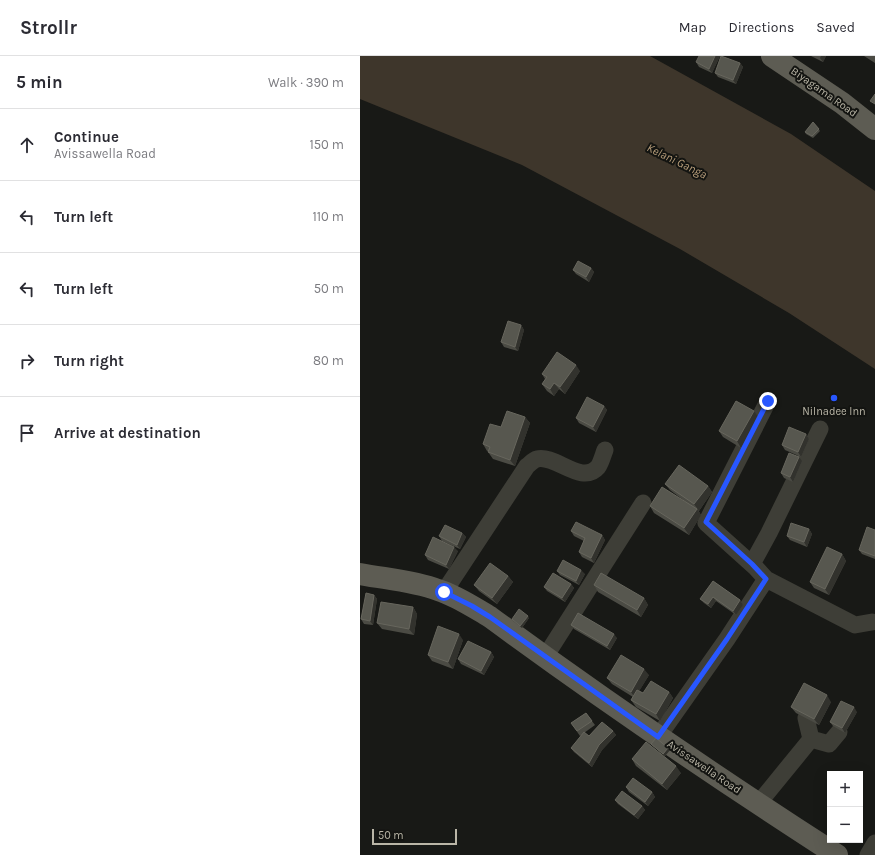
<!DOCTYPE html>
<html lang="en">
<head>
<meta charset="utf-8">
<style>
  :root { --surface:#fff; --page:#f7f7f7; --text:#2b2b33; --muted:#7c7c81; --line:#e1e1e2 }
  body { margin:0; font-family:Karla,sans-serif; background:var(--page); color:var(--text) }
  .controls { position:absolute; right:12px; bottom:12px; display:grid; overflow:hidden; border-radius:0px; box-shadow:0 4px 16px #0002 }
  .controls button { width:36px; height:36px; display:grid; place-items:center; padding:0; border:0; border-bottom:1px solid var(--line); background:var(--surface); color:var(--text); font:20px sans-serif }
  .scale { position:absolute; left:12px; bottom:10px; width:85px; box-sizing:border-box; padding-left:4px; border:2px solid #bab6a7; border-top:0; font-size:11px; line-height:14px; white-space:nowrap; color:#bab6a7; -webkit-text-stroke:3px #131411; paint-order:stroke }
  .stop { position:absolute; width:12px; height:12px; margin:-9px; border:3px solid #2857ff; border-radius:50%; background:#fff }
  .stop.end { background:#2857ff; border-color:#fff; box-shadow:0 1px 4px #0008 }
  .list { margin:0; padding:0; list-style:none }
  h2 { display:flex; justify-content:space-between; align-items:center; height:52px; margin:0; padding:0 16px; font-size:17px }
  h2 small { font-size:13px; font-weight:400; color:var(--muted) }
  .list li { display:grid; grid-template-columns:26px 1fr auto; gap:12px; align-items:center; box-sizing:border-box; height:72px; padding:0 16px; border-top:1px solid var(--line) }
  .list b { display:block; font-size:15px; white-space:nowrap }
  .list p { margin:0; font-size:13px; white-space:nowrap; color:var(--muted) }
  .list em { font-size:13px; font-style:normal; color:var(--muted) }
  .icon { flex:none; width:22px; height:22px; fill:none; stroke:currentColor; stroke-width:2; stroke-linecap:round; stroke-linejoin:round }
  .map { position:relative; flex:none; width:515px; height:799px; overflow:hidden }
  header { display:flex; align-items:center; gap:24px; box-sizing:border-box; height:56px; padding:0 20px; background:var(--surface); border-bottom:1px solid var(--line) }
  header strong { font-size:19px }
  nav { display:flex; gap:22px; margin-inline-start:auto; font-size:14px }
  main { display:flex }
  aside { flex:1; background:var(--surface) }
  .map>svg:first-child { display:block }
</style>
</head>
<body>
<header>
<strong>Strollr</strong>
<nav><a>Map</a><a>Directions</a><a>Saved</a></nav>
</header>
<main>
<aside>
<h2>5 min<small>Walk · 390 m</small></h2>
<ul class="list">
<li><svg class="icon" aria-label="ahead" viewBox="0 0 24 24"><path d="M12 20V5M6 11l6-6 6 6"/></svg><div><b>Continue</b><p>Avissawella Road</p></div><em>150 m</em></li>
<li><svg class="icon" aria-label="left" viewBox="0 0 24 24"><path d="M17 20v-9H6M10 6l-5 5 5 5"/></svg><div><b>Turn left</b></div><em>110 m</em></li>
<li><svg class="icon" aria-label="left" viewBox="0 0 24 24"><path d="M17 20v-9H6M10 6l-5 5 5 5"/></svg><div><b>Turn left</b></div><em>50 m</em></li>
<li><svg class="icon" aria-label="right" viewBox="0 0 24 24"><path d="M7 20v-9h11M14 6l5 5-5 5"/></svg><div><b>Turn right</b></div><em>80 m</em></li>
<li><svg class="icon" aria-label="arrive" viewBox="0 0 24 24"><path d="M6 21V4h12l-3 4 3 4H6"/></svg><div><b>Arrive at destination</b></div></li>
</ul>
</aside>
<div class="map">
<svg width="515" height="799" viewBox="0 0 515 799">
  <rect width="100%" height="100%" fill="#181916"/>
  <path fill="#3e362b" d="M0 0H290L431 78 515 135V313L429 257 320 193 162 109 0 43Z"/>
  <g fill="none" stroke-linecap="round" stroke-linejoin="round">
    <path stroke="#3e3e37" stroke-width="17" d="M408 345 346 467 396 512 406 523 495 569 512 566
      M392 508 409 477 460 373
      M84 536 167 410C170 408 173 404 177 403 195 398 222 430 238 411 241 407 243 399 245 394
      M185 601 283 447
      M298 681 367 583 406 523
      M451 683 469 688 479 676
      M398 748 451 683 446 662
      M508 799 515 787"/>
    <path stroke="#5d5c53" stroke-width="22" d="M412 0 482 47 515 73
      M0 518C26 523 54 525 78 534 97 540 113 551 130 561 243 644 359 723 477 799"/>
  </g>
  <path fill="#4b4b44" d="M360 0 352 17 339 11 336 6Z
    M451 0H466L463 6Z
    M504 0H515V7Z
    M380 7 383 11 376 28 358 21 355 17Z
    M453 66 460 75 453 82 446 78 445 76Z
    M231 212 234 216 229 226 216 218 213 214Z
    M161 269 164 274 158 295 144 291 141 286Z
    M220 315 205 338 199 333 194 340 187 335 182 328 185 323 182 318Z
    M244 350 247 354 236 376 219 367 216 362Z
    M165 361 170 367 155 410 133 403 128 396 129 395H127L123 388 141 371Z
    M399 362 381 392 363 381 359 375Z
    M446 378 449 383 441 401 425 394 422 389Z
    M442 405 433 426 424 422 421 417Z
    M305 428 348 430 352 436 339 455 338 454 341 459 329 479 294 457 290 450 327 447 310 434Z
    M449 473 452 478 447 491 430 484 427 480Z
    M515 474V503L502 498 499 494Z
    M211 475 242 479 245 484 234 507 222 501 219 496 224 485 214 480Z
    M102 477 106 481 100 493 82 485 79 480Z
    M98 495 89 513 68 504 65 499Z
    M482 498 486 505 469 539 454 532 450 526Z
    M197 515 225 518 219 529 200 519Z
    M148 520 153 526 137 548 119 535 114 529Z
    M353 525 380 544 383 549 376 559 356 545 351 552 344 547 340 543Z
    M211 528 214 532 205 546 187 535 184 531Z
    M234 529 284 542 288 549 281 561 238 536Z
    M14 539 17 543 13 569 4 568 1 563Z
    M53 551 57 558 54 579 22 573 17 567Z
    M169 562 162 572 153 565 152 563Z
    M211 569 257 582 250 594 214 573Z
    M103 584 93 613 72 605 68 599Z
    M131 596 134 601 124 619 101 608 98 603Z
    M289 619 279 635 283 637 309 636 313 642 300 665 276 651 271 644 273 641 252 628 247 622Z
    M471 646 459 669 436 657 431 651Z
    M497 656 485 677 473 670 470 666Z
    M226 657 235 669 224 677 229 680 253 675 256 679 242 694 232 711 214 696 211 692 222 679 220 680 211 667Z
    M291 688 308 692 310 694 305 700 293 690Z
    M272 703 321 717 307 734 276 710Z
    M266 731 292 736 295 741 288 750 269 736Z
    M255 744 282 750 285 754 278 763 258 748Z"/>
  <path fill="#32322d" d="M355 0H360L352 17 349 13Z
    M461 0H466L463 6 460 2Z
    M380 7 383 11 376 28 373 24Z
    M231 212 234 216 229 226 226 221Z
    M161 269 164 274 158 295 155 291Z
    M216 309 220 315 205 338 200 331Z
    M194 327 199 333 194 340 190 333Z
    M244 350 247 354 236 376 233 371Z
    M394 355 399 362 381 392 377 385Z
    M165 361 170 367 155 410 150 404Z
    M446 378 449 383 441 401 438 396Z
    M439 401 442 405 433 426 430 421Z
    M348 430 352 436 339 455 334 448Z
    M337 453 341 459 329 479 324 472Z
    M449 473 452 478 447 491 444 486Z
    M102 477 106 481 100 493 97 489Z
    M242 479 245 484 234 507 231 502Z
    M94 491 98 495 89 513 86 509Z
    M482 498 486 505 469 539 465 533Z
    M221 514 225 518 219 529 216 525Z
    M148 520 153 526 137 548 132 542Z
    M211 528 214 532 205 546 202 542Z
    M14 539 17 543 13 569 10 565Z
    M353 541 356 545 351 552 348 548Z
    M284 542 288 549 281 561 277 554Z
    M380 544 383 549 376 559 373 555Z
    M53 551 57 558 54 579 49 573Z
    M168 560 169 562 162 572 160 570Z
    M99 578 103 584 93 613 88 606Z
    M254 578 257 582 250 594 247 590Z
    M131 596 134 601 124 619 121 615Z
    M284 613 289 619 275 642 271 636Z
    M309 636 313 642 300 665 296 658Z
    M467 639 471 646 459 669 454 663Z
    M494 651 497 656 485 677 482 672Z
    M253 675 256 679 242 694 232 711 229 707 239 689Z
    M308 692 310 694 305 700 303 698Z
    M316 710 321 717 307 734 302 728Z
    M292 736 295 741 288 750 285 746Z
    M282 750 285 754 278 763 274 759Z"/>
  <path fill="#57574f" stroke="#67665d" d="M339 0H355L349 13 336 6Z
    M361 0 380 7 373 24 355 17Z
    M515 38V48L510 45Z
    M453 66 459 73 452 80 445 76Z
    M218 205 231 212 226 221 213 214Z
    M148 265 161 269 155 291 141 286Z
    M197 296 216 309 200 331 194 327 190 333 182 328 187 321 182 318Z
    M227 341 244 350 233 371 216 362Z
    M376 345 394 355 377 385 359 375Z
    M147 355 165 361 150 404 128 396 130 391 123 388 130 368 141 371Z
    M429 371 446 378 438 396 422 389Z
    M429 397 439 401 430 421 421 417Z
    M319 409 348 430 334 448 305 428Z
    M302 431 337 453 324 472 290 450Z
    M216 466 242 479 231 502 219 496 225 482 211 475Z
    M431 467 449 473 444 486 427 480Z
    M85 469 102 477 97 489 79 480Z
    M507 471 515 474V500L499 494Z
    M73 481 94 491 86 509 65 499Z
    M467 491 482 498 465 533 450 526Z
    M203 504 221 514 216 525 197 515Z
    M130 507 148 520 132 542 114 529Z
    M193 517 211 528 202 542 184 531Z
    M241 517 284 542 277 554 234 529Z
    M353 525 380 544 373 555 353 541 348 548 340 543Z
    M6 537 14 539 10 565 1 563Z
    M21 546 53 551 49 573 17 567Z
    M159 553 168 560 160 570 152 563Z
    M218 557 254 578 247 590 211 569Z
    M78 570 99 578 88 606 68 599Z
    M108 585 131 596 121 615 98 603Z
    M261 599 284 613 271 636 247 622Z
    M291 625 309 636 296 658 271 644 277 634 283 637Z
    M444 627 467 639 454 663 431 651Z
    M481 645 494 651 482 672 470 666Z
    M226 657 232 665 217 675 211 667Z
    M242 666 253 675 239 689 229 707 211 692 224 676 229 680Z
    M296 682 308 692 303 698 291 688Z
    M286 686 316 710 302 728 272 703Z
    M273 722 292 736 285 746 266 731Z
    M262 735 282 750 274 759 255 744Z"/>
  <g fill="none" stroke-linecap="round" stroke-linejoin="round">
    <path stroke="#2857ff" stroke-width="5" d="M84 536 112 550 130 561 298 681 367 583 406 523 392 508 346 466 408 345"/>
  </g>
  <circle fill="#2857ff" stroke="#131411" stroke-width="1.5" cx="474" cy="342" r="4"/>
  <g text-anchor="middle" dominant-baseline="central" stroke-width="4" stroke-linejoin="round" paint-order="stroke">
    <g font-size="11" fill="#bab6a7" stroke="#131411">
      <text transform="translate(464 36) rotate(35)">Biyagama Road</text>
      <text transform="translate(344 711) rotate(34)">Avissawella Road</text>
    </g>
    <g font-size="11" fill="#bab6a7" stroke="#131411">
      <text x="474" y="355">Nilnadee Inn</text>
    </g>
    <g font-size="12" font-style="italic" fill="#b89e7b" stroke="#131411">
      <text transform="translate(317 105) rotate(26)">Kelani Ganga</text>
    </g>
  </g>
</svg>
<div class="controls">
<button>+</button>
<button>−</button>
</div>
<div class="scale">50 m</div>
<div class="stop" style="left:84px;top:536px"></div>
<div class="stop end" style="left:408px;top:345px"></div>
</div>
</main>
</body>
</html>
